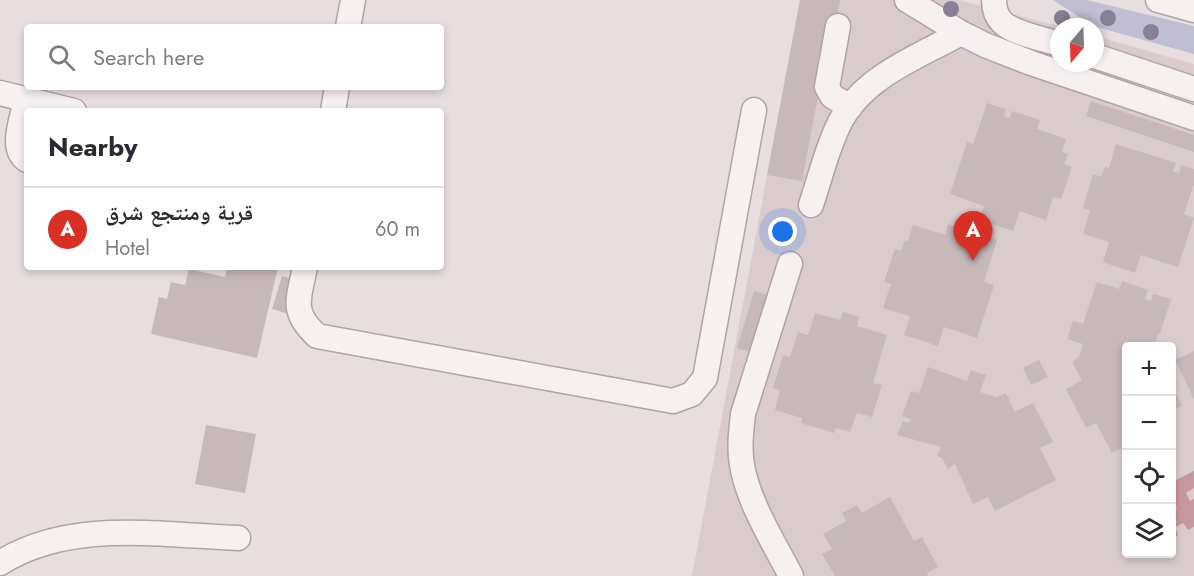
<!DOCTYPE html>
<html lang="en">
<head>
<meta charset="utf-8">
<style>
  :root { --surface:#fff; --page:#f2f2f3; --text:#2b2b33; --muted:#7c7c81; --line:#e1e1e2; --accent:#d93025 }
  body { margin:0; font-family:Jost,"Noto Naskh Arabic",sans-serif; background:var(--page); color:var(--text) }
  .controls { position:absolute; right:18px; bottom:18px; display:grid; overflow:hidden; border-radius:6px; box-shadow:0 3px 9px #0003 }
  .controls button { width:54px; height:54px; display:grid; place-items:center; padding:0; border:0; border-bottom:2px solid var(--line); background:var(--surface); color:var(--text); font:30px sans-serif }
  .compass { position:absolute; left:1050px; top:18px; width:54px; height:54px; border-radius:50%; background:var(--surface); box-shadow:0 3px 9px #0003; rotate:199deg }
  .you { position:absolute; left:783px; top:232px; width:21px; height:21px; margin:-15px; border:4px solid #fff; border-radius:50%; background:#1a73e8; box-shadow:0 0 0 9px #1a73e833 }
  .badge { display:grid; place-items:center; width:39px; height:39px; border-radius:50%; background:var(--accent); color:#fff; font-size:20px; font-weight:700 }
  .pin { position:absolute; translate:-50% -50px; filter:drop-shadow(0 2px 3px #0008) }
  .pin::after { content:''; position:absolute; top:32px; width:21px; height:18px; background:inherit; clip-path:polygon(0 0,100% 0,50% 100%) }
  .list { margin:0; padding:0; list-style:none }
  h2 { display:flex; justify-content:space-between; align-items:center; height:78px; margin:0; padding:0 24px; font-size:26px }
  h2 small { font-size:20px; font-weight:400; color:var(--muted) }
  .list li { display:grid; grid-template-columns:39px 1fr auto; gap:18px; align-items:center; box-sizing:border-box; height:84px; padding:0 24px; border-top:2px solid var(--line) }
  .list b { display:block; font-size:22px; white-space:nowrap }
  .list p { margin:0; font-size:20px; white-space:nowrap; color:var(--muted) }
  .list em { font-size:20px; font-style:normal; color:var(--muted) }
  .icon { flex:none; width:33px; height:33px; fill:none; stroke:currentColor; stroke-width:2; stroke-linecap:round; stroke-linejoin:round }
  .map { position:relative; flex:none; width:1194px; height:576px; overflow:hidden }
  .search { position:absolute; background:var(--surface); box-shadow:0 3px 9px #0003; left:24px; top:24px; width:420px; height:66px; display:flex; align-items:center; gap:15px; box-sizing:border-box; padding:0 21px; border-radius:6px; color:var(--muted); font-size:22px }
  .panel { position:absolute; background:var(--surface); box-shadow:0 3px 9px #0003; left:24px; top:108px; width:420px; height:162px; border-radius:6px }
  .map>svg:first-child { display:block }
</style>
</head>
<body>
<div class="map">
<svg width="1194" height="576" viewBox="0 0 1194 576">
  <rect width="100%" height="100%" fill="#e8dedf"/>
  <path fill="#dacccd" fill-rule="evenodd" d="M800 0H959L1062 27H1059V63H1095V36L1194 64V576H692ZM1126 346H1172V554H1126Z"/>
  <path fill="#c0bfd2" d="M1053 0H1087L1194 26V54L1093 26Z"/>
  <path fill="#c898a0" d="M1194 471V488L1186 493 1190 501 1194 499V527L1188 530 1183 523 1175 527 1178 535 1172 538V511L1177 508 1172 500V482Z"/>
  <path fill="#c7b8b9" d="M800 0H840L836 22H832L802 181 767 175Z
    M1091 101 1194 135V152L1086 116Z
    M987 103 1006 109 1004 116 1009 118 1012 111 1040 120 1037 129 1066 139 1062 152 1068 154 1064 164 1072 167 1061 199 1053 197 1046 220 1020 211 1013 231 979 220 984 206 950 194 967 142 973 144Z
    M1116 144 1176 163 1173 171 1179 173 1181 165 1194 169V184L1184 214 1194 218 1178 267 1141 255 1135 273 1103 262 1109 242 1083 234 1090 210 1083 208 1093 174 1101 177 1105 167 1109 168Z
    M948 224 997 240 984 282 994 285 977 338 944 327 938 346 904 335 910 316 883 308 891 284 884 282 895 249 901 251 905 240 908 241 913 225 945 235Z
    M227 267H278L257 358 151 334 159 297 167 299 171 282 185 285 189 269 225 277Z
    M282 276 299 281 289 314 272 309Z
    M1122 281 1148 290 1145 299 1151 301 1153 294 1171 299 1160 334H1158L1155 343 1164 346H1126V446L1112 453 1096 423 1086 428 1066 389 1082 380 1072 362 1079 357 1083 344 1067 339 1073 321 1083 324 1097 282 1119 289Z
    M754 291 771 296 754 353 737 348Z
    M843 312 859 317 857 326 887 335 873 383 882 385 872 417 857 413 850 432 836 428 834 433 801 423 802 418 775 410 780 390 773 388 783 355 790 357 798 332 808 335 815 313 840 320Z
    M1194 351V399L1175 360Z
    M1039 360 1048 377 1031 385 1023 368Z
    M928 367 967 381 971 370 986 375 980 392 997 397 1006 393 1015 412 1033 403 1053 442 1040 448 1056 480 995 511 988 497 973 504 955 464 948 469 942 458 937 456 941 447 897 435 903 421 909 423 911 419 902 416 911 391 919 393Z
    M1172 385 1182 406 1172 411Z
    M206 425 256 434 245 493 195 484Z
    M890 497 914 541 922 537 938 567 927 573 928 576H835L822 554 832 549 823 534 846 521 842 513 857 505 862 513Z"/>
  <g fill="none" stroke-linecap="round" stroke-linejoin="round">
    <g stroke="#b2a3a4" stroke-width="27">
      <path id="minor" d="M907 0 961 33 985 45 1031 63 1194 118
        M994 0C994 8 996 16 1002 22 1012 33 1044 39 1059 44
        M1158 0 1194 10
        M838 26 827 87 832 96 850 107
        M348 27 353 0
        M1095 56 1194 89
        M0 93 74 111
        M26 100C23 118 9 148 27 160
        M333 111 337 87
        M811 205C820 178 827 148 840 122 864 76 918 57 961 33
        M790 264 743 414C741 432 739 448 742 465 748 502 774 543 791 576
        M305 267C299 299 290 311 317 336L673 401 692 394 705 378 754 110
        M0 563C70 519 159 535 238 538"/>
    </g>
    <use href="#minor" stroke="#f6f0f1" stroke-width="24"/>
  </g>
  <g fill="#888096">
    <circle cx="951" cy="9" r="8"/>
    <circle cx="1062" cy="18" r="8"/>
    <circle cx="1108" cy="18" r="8"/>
    <circle cx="1151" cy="32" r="8"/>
  </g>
</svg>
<div class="controls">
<button>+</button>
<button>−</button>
<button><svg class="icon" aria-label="locate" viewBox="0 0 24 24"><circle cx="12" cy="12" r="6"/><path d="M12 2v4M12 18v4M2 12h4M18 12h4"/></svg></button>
<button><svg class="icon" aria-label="layers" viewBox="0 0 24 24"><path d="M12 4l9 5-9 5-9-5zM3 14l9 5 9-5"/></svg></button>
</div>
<svg class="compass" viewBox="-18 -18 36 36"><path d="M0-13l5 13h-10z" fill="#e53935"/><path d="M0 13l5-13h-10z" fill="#7c7c81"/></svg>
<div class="you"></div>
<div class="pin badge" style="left:973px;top:261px">A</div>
<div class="search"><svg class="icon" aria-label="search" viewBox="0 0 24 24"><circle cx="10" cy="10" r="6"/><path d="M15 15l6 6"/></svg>Search here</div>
<section class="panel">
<h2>Nearby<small></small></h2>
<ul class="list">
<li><span class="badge">A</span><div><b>قرية ومنتجع شرق</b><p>Hotel</p></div><em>60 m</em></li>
</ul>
</section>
</div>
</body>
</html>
